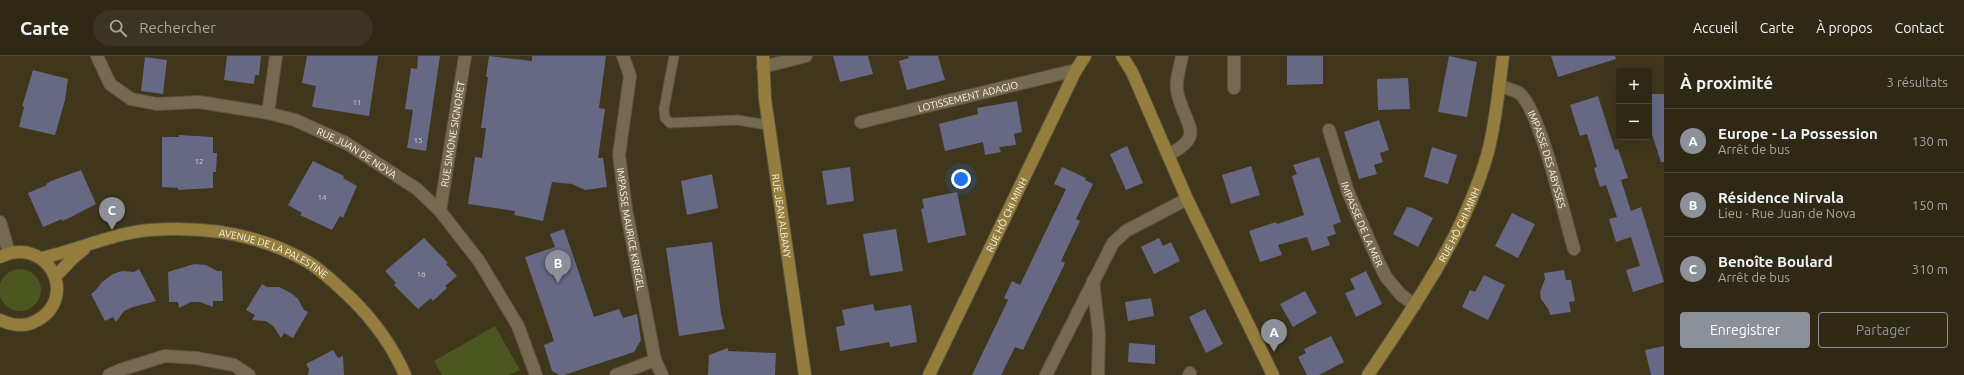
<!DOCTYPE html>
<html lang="fr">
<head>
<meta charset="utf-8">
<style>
  :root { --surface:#2f2815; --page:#3b3422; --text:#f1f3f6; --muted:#a7a6a0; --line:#4a4434; --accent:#8c9099 }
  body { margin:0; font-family:Ubuntu,sans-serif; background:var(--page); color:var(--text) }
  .controls { position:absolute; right:12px; top:12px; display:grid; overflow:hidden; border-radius:4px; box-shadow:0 4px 16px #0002 }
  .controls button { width:36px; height:36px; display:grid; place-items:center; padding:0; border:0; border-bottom:1px solid var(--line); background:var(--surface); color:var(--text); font:20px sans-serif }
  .you { position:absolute; left:961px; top:123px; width:14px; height:14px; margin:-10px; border:3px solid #fff; border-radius:50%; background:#1a73e8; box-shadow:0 0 0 6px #1a73e833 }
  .badge { display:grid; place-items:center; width:26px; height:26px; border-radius:50%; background:var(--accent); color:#fff; font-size:13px; font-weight:700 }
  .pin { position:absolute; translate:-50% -33px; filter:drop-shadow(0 1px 2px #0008) }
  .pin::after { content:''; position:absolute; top:21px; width:14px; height:12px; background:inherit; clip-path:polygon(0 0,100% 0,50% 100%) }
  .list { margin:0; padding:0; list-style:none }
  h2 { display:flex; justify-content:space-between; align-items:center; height:52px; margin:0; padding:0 16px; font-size:17px }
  h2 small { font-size:13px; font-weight:400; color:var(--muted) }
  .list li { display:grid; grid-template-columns:26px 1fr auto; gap:12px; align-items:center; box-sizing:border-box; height:64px; padding:0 16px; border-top:1px solid var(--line) }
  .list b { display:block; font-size:15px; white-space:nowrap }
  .list p { margin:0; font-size:13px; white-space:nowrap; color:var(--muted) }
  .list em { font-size:13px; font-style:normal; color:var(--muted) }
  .actions { display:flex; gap:8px; padding:12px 16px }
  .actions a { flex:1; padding:9px 0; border:1px solid var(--accent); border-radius:4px; text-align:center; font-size:14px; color:var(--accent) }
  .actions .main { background:var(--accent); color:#fff }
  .icon { flex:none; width:22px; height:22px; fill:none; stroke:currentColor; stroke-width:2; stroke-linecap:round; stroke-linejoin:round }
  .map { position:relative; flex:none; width:1664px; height:319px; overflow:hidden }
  header { display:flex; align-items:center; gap:24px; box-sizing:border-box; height:56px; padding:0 20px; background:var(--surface); border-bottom:1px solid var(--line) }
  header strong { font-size:19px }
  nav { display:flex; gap:22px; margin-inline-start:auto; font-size:14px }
  .search { width:280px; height:36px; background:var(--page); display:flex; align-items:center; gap:10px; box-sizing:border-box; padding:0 14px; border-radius:22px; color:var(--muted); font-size:15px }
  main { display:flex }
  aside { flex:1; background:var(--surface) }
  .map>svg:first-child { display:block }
</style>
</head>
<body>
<header>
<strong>Carte</strong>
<div class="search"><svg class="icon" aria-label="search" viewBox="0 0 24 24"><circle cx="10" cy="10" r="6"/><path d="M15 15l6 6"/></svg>Rechercher</div>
<nav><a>Accueil</a><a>Carte</a><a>À propos</a><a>Contact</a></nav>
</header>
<main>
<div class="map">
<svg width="1664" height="319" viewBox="0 0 1664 319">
  <rect width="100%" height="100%" fill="#3f361c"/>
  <path fill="#4c5620" d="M-1 234a21 21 0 1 1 42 0a21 21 0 1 1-42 0Z
    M495 270 520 314 508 319H442L434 305Z"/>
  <path fill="#676883" d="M227 0H261L259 19H255L254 28 224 24Z
    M307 0H378L369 60 312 51 316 30 302 27Z
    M418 0H440L426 95 407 92 413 54 405 53 411 12 417 13Z
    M489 0 532 5V0H606L599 52 605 53 598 102H603L607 131 585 134 572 128 552 126 543 165 514 159 515 155 468 148 475 101 482 102 486 72H481L488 21H486Z
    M833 0H868L873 18 840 26Z
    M908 0H938L945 24 907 34 899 5 909 2Z
    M1287 0H1323V28L1287 29Z
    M1449 0 1477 6 1467 61 1438 56Z
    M1551 0H1615L1616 3 1558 21Z
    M145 1 167 4 163 38 141 35Z
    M33 14 68 23 65 44 55 79 19 71 24 51 22 50 24 44Z
    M1408 22 1410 53 1378 54 1377 23Z
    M1649 38H1664V106H1661L1649 69Z
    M1598 40 1615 94 1618 93 1628 122 1621 124 1631 155 1641 151 1664 226 1633 236 1626 214 1640 210 1631 181 1616 186 1609 163 1617 161 1606 129 1600 131 1594 112 1597 111 1587 78 1580 80 1570 49Z
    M1017 45 1022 76 1014 78 1016 89 999 91 1001 96 985 99 983 86 945 95 939 68 978 58 977 52Z
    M1379 64 1389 94 1380 97 1383 106 1374 109 1377 118 1359 123 1344 76Z
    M179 79 213 81V97H217L216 116H213V132L178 134V132L162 131V81H179Z
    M1127 90 1143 127 1126 134 1110 98Z
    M1432 91 1457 99 1448 128 1424 121Z
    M1319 101 1341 166 1333 169 1336 178 1327 181 1330 189 1312 195 1307 181 1278 189 1282 199 1260 206 1249 175 1276 166 1277 168 1304 159 1292 120 1297 118 1293 109Z
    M313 105 344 120 343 122 357 130 343 162 340 160 332 174 300 159 302 157 288 149Z
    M1251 110 1260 139 1231 148 1222 119Z
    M850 111 854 145 827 149 822 115Z
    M1062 111 1086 122 1085 124 1093 128 1076 163 1080 165 1061 205 1065 207 1023 294 1015 291 1001 319H972L1008 244 1004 242 1012 225 1020 229 1066 133 1054 128Z
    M81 114 96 148 69 162 62 165V163L43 171 28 137 47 129 46 128 51 125Z
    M712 118 718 152 687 159 681 125Z
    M957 136 966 179 928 187 921 153 924 152 922 143Z
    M1407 151 1413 152 1433 162 1418 191 1393 178Z
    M1512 157 1535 168 1518 202 1495 190Z
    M564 173 594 261 619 253 623 262 637 258 641 284 634 296 564 319H560L552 315 544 289 554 285 525 201 555 191 550 178Z
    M896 173 903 215 870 220 863 178Z
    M424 182 448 207 446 208 457 220 445 230 447 232 433 245 431 242 418 253 394 229 396 227 385 215Z
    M1159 182 1163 190 1171 186 1180 205 1154 218 1141 191Z
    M712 186 721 258 725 273 679 280 666 192Z
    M194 208 206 209 217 215H222L223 245H213V251L200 246H191L179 252 178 246H169L168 216Z
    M139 213 156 245 133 251 124 255 116 266 113 261 105 265 91 238 95 235 102 226 113 218 122 215 134 216Z
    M1564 214 1566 224H1571L1575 245 1569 246 1571 256 1550 259 1549 254 1541 243 1540 236 1545 223 1544 217Z
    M1366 215 1382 248 1356 261 1345 237 1355 233 1350 223Z
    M1484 219 1505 229 1488 264 1462 251 1470 234 1475 236Z
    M262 228 267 231H279L291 237 298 243 304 254 308 256 293 282 284 277 281 282 273 270 266 265 252 264 255 259 246 254Z
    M1305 235 1317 257 1293 271 1280 248Z
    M1151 242 1154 260 1128 265 1125 246Z
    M873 248 875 255 911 249 917 286 890 291 889 286 840 295 836 271 845 269 842 254Z
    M1205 253 1223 288 1206 297 1189 261Z
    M1331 280 1344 306 1319 319H1307L1298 301 1306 297 1304 293Z
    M1129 287 1155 289V308L1128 306Z
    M1664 290V319H1651L1645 294Z
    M728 292V295L776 297 775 319H708L709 299Z
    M333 294 338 302 343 300 344 319H308L309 313 306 308Z"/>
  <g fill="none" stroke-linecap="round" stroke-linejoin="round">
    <g stroke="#5d543e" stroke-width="11">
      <path id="lane" d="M674 0 664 53 665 62 670 67 737 64 768 69"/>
    </g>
    <g stroke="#5d543e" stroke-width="14">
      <g id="street">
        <path id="s1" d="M97 0 110 28 131 43 157 48 199 46 268 57 295 64 346 87 417 133 440 155 479 205 518 270 536 319"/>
        <path id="s2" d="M623 0 630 20 619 99 626 153 655 304 662 319"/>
        <path d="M763 11 806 0"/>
        <path id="s3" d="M1499 30C1505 32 1514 34 1519 37 1540 53 1565 164 1574 193"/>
        <path d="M1234 32V0"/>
        <path d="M268 57 276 0"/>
        <path id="s4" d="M861 66 1076 14"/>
        <path id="s5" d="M1329 74 1348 136 1379 207 1386 221 1401 239 1415 249"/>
        <path d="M1168 99C1206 79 1186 71 1178 39 1174 27 1180 12 1182 0"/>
        <path id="s6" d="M440 155 465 0"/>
        <path d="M0 166 9 197"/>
        <path d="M1093 225 1099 277 1098 319"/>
        <path d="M109 319 120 314 165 300 196 302 234 309 249 319"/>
        <path d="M616 319 655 304"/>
        <path d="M1046 319 1113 187 1126 175 1187 143"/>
        <path d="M1189 319 1190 317"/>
      </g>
    </g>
    <g stroke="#5d543e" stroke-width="14">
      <g id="secondary">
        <path id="s7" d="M763 0 765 43 805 319"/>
        <path d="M1122 0 1132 16 1187 143 1273 319"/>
        <path d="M0 201C48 178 80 242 36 265 24 272 11 269 0 264"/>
        <path id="s8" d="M42 202C78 194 113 177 150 174 204 170 260 178 308 206 324 216 338 230 352 243 374 265 392 289 405 319"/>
        <path d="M55 221 73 202 84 193"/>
        <path id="s9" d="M929 319 1076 14 1085 0"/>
        <path id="s10" d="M1368 319C1415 249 1465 178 1488 96 1496 65 1499 31 1503 0"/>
      </g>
    </g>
    <use href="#lane" stroke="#756a4f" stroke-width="9"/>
    <use href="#street" stroke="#756a4f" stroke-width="12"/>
    <use href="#secondary" stroke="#957d3e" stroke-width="12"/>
  </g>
  <g text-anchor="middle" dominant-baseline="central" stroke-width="3" stroke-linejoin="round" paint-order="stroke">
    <g font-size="8" fill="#d4d0cb">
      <text x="357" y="46">11</text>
      <text x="418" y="84">15</text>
      <text x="199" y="105">12</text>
      <text x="322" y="141">14</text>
      <text x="421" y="218">16</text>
    </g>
    <g font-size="10" fill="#f8f2e3" stroke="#352b12">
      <text stroke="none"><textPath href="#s4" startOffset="110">LOTISSEMENT ADAGIO</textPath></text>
      <text stroke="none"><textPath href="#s6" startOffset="78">RUE SIMONE SIGNORET</textPath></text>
      <text stroke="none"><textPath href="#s1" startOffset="293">RUE JUAN DE NOVA</textPath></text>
      <text stroke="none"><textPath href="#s3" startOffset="94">IMPASSE DES ABYSSES</textPath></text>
      <text stroke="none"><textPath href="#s9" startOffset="178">RUE HÔ CHI MINH</textPath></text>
      <text stroke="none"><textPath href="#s7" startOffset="161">RUE JEAN ALBANY</textPath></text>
      <text stroke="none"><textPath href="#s5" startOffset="100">IMPASSE DE LA MER</textPath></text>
      <text stroke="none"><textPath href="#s10" startOffset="176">RUE HÔ CHI MINH</textPath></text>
      <text stroke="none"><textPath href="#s2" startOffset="176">IMPASSE MAURICE KRIEGEL</textPath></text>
      <text stroke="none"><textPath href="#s8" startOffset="240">AVENUE DE LA PALESTINE</textPath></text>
    </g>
  </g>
</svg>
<div class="controls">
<button>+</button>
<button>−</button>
</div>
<div class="you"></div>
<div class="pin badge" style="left:1274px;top:296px">A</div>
<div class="pin badge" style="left:558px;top:227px">B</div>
<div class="pin badge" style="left:112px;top:174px">C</div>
</div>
<aside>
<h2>À proximité<small>3 résultats</small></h2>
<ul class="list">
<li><span class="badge">A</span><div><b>Europe - La Possession</b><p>Arrêt de bus</p></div><em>130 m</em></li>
<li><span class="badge">B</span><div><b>Résidence Nirvala</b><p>Lieu · Rue Juan de Nova</p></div><em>150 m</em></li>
<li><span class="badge">C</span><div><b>Benoîte Boulard</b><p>Arrêt de bus</p></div><em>310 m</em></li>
</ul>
<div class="actions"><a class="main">Enregistrer</a><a>Partager</a></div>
</aside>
</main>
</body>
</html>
